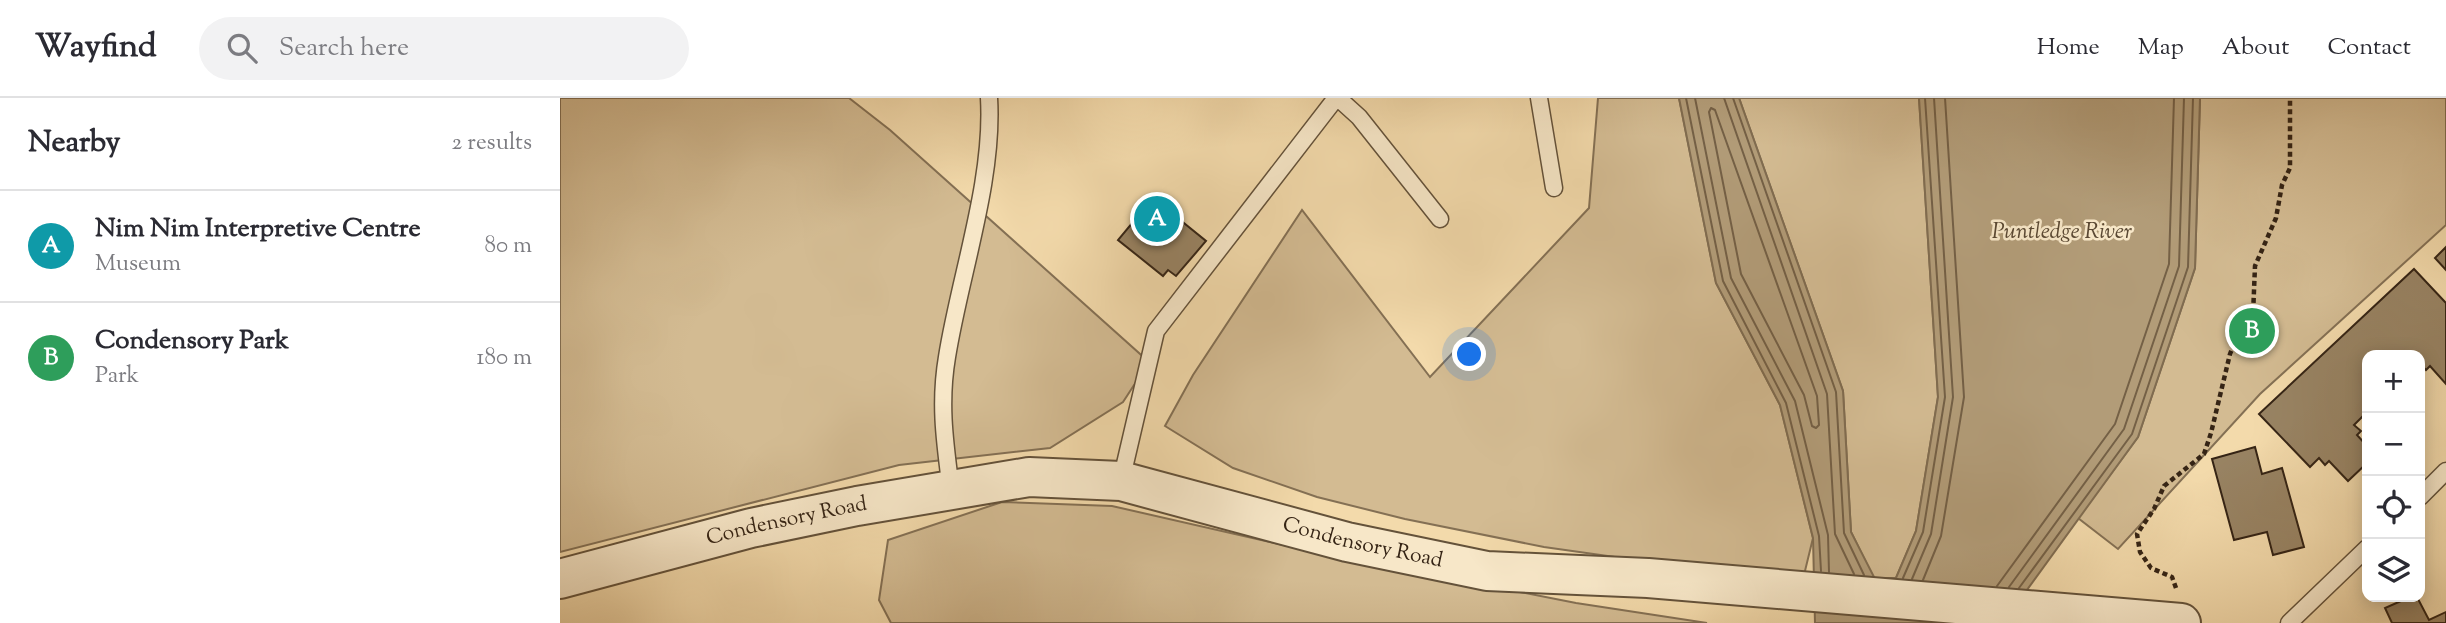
<!DOCTYPE html>
<html lang="en">
<head>
<meta charset="utf-8">
<style>
  :root { --surface:#fff; --page:#f2f2f3; --text:#2b2b33; --muted:#7c7c81; --line:#e1e1e2; --accent:#8f2418 }
  body { margin:0; font-family:"Sorts Mill Goudy",serif; background:var(--page); color:var(--text) }
  .controls { position:absolute; right:21px; bottom:21px; display:grid; overflow:hidden; border-radius:14px; box-shadow:0 4px 18px #0003 }
  .controls button { width:63px; height:63px; display:grid; place-items:center; padding:0; border:0; border-bottom:2px solid var(--line); background:var(--surface); color:var(--text); font:35px sans-serif }
  .you { position:absolute; left:910px; top:257px; width:24px; height:24px; margin:-18px; border:5px solid #fff; border-radius:50%; background:#1a73e8; box-shadow:0 0 0 10px #1a73e833 }
  .badge { display:grid; place-items:center; width:46px; height:46px; border-radius:50%; background:var(--accent); color:#fff; font-size:23px; font-weight:700 }
  .pin { position:absolute; translate:-50% -50%; border:4px solid #fff; box-shadow:0 2px 7px #0006 }
  .list { margin:0; padding:0; list-style:none }
  h2 { display:flex; justify-content:space-between; align-items:center; height:91px; margin:0; padding:0 28px; font-size:30px }
  h2 small { font-size:23px; font-weight:400; color:var(--muted) }
  .list li { display:grid; grid-template-columns:46px 1fr auto; gap:21px; align-items:center; box-sizing:border-box; height:112px; padding:0 28px; border-top:2px solid var(--line) }
  .list b { display:block; font-size:26px; white-space:nowrap }
  .list p { margin:0; font-size:23px; white-space:nowrap; color:var(--muted) }
  .list em { font-size:23px; font-style:normal; color:var(--muted) }
  .icon { flex:none; width:38px; height:38px; fill:none; stroke:currentColor; stroke-width:2; stroke-linecap:round; stroke-linejoin:round }
  .map { position:relative; flex:none; width:1886px; height:525px; overflow:hidden }
  header { display:flex; align-items:center; gap:42px; box-sizing:border-box; height:98px; padding:0 35px; background:var(--surface); border-bottom:2px solid var(--line) }
  header strong { font-size:33px }
  nav { display:flex; gap:38px; margin-inline-start:auto; font-size:24px }
  .search { width:490px; height:63px; background:var(--page); display:flex; align-items:center; gap:18px; box-sizing:border-box; padding:0 24px; border-radius:38px; color:var(--muted); font-size:26px }
  main { display:flex }
  aside { flex:1; background:var(--surface) }
  .map>svg:first-child { display:block }
</style>
</head>
<body>
<header>
<strong>Wayfind</strong>
<div class="search"><svg class="icon" aria-label="search" viewBox="0 0 24 24"><circle cx="10" cy="10" r="6"/><path d="M15 15l6 6"/></svg>Search here</div>
<nav><a>Home</a><a>Map</a><a>About</a><a>Contact</a></nav>
</header>
<main>
<aside>
<h2>Nearby<small>2 results</small></h2>
<ul class="list">
<li><span class="badge" style="background:#0f9aa8">A</span><div><b>Nim Nim Interpretive Centre</b><p>Museum</p></div><em>80 m</em></li>
<li><span class="badge" style="background:#2e9e5b">B</span><div><b>Condensory Park</b><p>Park</p></div><em>180 m</em></li>
</ul>
</aside>
<div class="map">
<svg width="1886" height="525" viewBox="0 0 1886 525">
  <rect width="100%" height="100%" fill="#f3daab"/>
  <filter id="stains"><feTurbulence type="fractalNoise" baseFrequency=".00286" numOctaves="4"/><feColorMatrix values="0 0 0 0 .2 0 0 0 0 .09 0 0 0 0 .02 0 0 0 .5 -.17"/></filter>
  <radialGradient id="worn" r=".72"><stop offset=".6" stop-color="#630" stop-opacity="0"/><stop offset="1" stop-color="#630" stop-opacity=".3"/></radialGradient>
  <path fill="#d3bb92" stroke="#847054" stroke-width="2" d="M0 0H289L330 32 589 264 563 304 490 350 339 367 0 454Z
    M1038 0H1119L1156 185 1220 307 1253 440 1244 477 1069 461 984 449 845 421 757 399 673 370 605 328 633 277 742 112 870 279 1029 110Z
    M1179 0H1359L1378 299 1356 433 1336 480 1314 481 1291 434 1283 293Z
    M1640 0H1886V127L1700 296 1558 451 1518 420 1578 339 1635 170Z
    M442 404 552 408 741 451 1016 505 1147 525H331L319 502 328 442Z"/>
  <path fill="#b29c78" stroke="#806c50" stroke-width="2" d="M1119 0H1179L1283 293 1291 434 1315 481 1336 480 1356 433 1378 299 1359 0H1640L1635 170 1578 339 1456 507 1455 525H1255L1253 440 1220 307 1156 185Z"/>
  <g fill="none" stroke-linecap="round" stroke-linejoin="round">
    <path stroke="#746046" stroke-width="2" d="M1126 0 1163 183 1226 305 1259 438 1261 473
      M1135 0 1171 180 1235 303 1268 437 1269 474
      M1164 0 1267 296 1275 436 1294 476
      M1173 0 1276 294 1284 435 1304 477
      M1151 10 1155 12 1257 298 1259 327 1256 330 1252 328 1244 297 1181 176 1149 14Z
      M1343 480 1363 434 1385 299 1365 0
      M1352 481 1371 436 1393 299 1374 0
      M1363 482 1381 438 1404 299 1385 0
      M1437 488 1555 326 1609 166 1614 0
      M1449 489 1564 331 1619 168 1624 0
      M1459 490 1572 336 1628 169 1633 0"/>
  </g>
  <path fill="#988363" stroke="#352415" stroke-width="2" d="M593 100 646 143 616 178 608 172 603 178 558 142Z
    M1886 149V172L1875 160Z
    M1854 171 1886 205V286L1870 268 1866 272 1860 266V257H1807V314L1794 327 1801 333 1797 337 1807 348V365L1788 383 1769 363 1765 367 1759 360 1750 369 1699 316Z
    M1695 349 1702 376 1722 370 1744 449 1713 457 1707 434 1674 442 1652 361Z
    M1850 499H1857L1869 522 1886 514V525H1832L1825 510Z"/>
  <g fill="none" stroke-linecap="round" stroke-linejoin="round">
    <g stroke="#64523a" stroke-width="19">
      <path id="service" d="M778 0 799 19 880 121
        M979 0 994 90
        M561 383 596 233 776 0
        M391 392C385 345 379 306 387 259 400 177 434 83 429 0
        M1860 399 1886 373
        M1729 525 1807 450"/>
    </g>
    <g stroke="#64523a" stroke-width="42">
      <g id="tertiary">
        <path id="s1" d="M0 481 191 430 297 408 469 379 561 383 787 444 927 473 1088 480 1621 525"/>
      </g>
    </g>
    <path stroke="#352415" stroke-width="4.5" stroke-dasharray="5 3.5" stroke-linecap="butt" d="M1616 490 1612 479 1591 470 1580 454 1577 436 1594 411 1604 388 1644 356 1651 335 1670 256 1679 234 1693 217 1695 168 1716 120 1722 87 1730 70V0"/>
    <use href="#service" stroke="#f7e7c8" stroke-width="16"/>
    <use href="#tertiary" stroke="#f7e7c8" stroke-width="38"/>
  </g>
  <g text-anchor="middle" dominant-baseline="central" stroke-width="5" stroke-linejoin="round" paint-order="stroke">
    <g font-size="21" fill="#352415" stroke="#f7e7c8">
      <text stroke="none"><textPath href="#s1" startOffset="234">Condensory Road</textPath></text>
      <text stroke="none"><textPath href="#s1" startOffset="822">Condensory Road</textPath></text>
    </g>
    <g font-size="23" font-style="italic" fill="#5a4833" stroke="#f7e7c8">
      <text x="1502" y="134">Puntledge River</text>
    </g>
  </g>
  <rect width="100%" height="100%" filter="url(#stains)"/>
  <rect width="100%" height="100%" fill="url(#worn)"/>
</svg>
<div class="controls">
<button>+</button>
<button>−</button>
<button><svg class="icon" aria-label="locate" viewBox="0 0 24 24"><circle cx="12" cy="12" r="6"/><path d="M12 2v4M12 18v4M2 12h4M18 12h4"/></svg></button>
<button><svg class="icon" aria-label="layers" viewBox="0 0 24 24"><path d="M12 4l9 5-9 5-9-5zM3 14l9 5 9-5"/></svg></button>
</div>
<div class="you"></div>
<div class="pin badge" style="left:597px;top:121px;background:#0f9aa8">A</div>
<div class="pin badge" style="left:1692px;top:233px;background:#2e9e5b">B</div>
</div>
</main>
</body>
</html>
